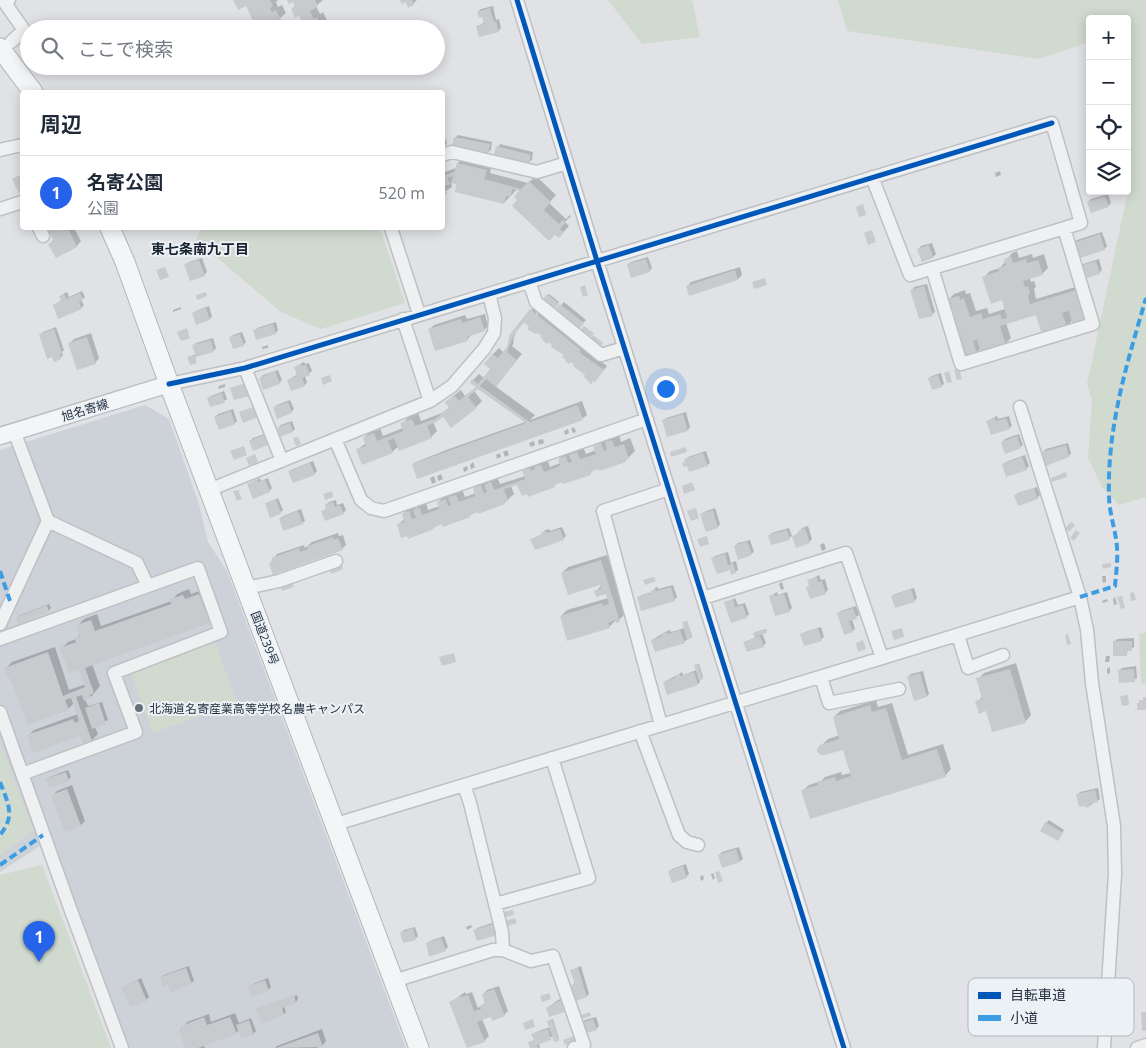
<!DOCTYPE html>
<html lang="ja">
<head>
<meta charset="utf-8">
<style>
  :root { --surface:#fff; --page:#f2f2f3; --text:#1f2937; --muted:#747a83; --line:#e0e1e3; --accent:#2563eb }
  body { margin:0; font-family:"Open Sans","Noto Sans JP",sans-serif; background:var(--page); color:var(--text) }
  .controls { position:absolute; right:15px; top:15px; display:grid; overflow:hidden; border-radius:5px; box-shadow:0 2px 12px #0003 }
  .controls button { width:45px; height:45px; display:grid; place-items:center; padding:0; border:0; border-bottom:1px solid var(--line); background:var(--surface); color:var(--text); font:25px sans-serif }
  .you { position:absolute; left:665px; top:388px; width:18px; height:18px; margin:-12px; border:4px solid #fff; border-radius:50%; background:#1a73e8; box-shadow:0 0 0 8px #1a73e833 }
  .badge { display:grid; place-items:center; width:32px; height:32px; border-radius:50%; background:var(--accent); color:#fff; font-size:16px; font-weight:700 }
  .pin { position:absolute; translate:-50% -41px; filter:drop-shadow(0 1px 2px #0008) }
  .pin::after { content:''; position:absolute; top:26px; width:18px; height:15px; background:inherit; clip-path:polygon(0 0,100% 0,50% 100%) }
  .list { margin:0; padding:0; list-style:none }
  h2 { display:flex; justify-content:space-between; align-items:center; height:65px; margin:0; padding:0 20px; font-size:21px }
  h2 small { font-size:16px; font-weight:400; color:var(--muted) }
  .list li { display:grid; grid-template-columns:32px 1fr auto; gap:15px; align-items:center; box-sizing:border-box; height:75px; padding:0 20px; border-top:1px solid var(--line) }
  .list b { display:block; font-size:19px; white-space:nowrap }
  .list p { margin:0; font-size:16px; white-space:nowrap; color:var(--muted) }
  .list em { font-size:16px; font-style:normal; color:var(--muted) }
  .icon { flex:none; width:28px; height:28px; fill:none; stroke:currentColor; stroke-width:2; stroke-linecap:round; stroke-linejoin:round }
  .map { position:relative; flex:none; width:1146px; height:1048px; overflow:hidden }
  .search { position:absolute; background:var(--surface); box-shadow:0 2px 12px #0003; left:20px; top:20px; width:425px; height:55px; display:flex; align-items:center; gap:12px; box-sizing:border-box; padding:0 18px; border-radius:28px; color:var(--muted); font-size:19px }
  .panel { position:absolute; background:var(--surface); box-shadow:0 2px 12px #0003; left:20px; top:90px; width:425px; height:140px; border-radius:5px }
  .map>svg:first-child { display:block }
</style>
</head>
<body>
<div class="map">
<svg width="1146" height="1048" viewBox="0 0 1146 1048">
  <rect width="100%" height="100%" fill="#e0e2e5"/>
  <path fill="#cdd2d9" d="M145 405 169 419 199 504 208 542 227 571 406 1048H116L40 846 0 872V450Z"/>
  <path fill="#d1dacf" d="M608 0H692L700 37 642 44Z
    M838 0H1146V497L1119 505 1102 487 1088 458 1092 400 1087 384 1129 186 1127 183V19H1090V51L1089 42 1039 59 847 31Z
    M201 228H380L405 303 321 329 281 312 196 240Z
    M1146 632V684H1141L1139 634Z
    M215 642 237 703 153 733 131 673Z
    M0 743 34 830 0 855Z
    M42 865 111 1048H0V875Z"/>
  <path fill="#0003" d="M235 0H278L276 2 278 7 282 5 286 13 279 19 282 26 285 25 287 29H262L246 5Z
    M288 0H323L316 6 320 14 323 12 331 29H296L303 22 299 14 292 9 296 5 293 0Z
    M401 0H420H417L413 4Z
    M493 6 496 20 499 19 501 28 498 31 478 26 485 22 483 15 478 12 481 9Z
    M458 135 492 142 491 150 488 152 455 138Z
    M445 137 447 144 442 147V138Z
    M500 144 533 152 532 160 529 162 498 147Z
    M464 157 492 164 490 173 528 183 536 176 556 195 549 203 566 219 570 215 571 216 565 222 569 226 559 237 519 200 522 190 517 189 504 203 451 182 452 187 442 194V173L456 168 458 163Z
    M1000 171 1001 175 996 177 995 173Z
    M1108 194 1111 203 1108 206 1088 202 1091 199Z
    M47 228H74L81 241 77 246 56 256 50 244 54 239Z
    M1102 232 1107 246 1104 249 1075 243 1077 240Z
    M932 243 936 254 933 257 922 260 919 249 921 246Z
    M1017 251 1019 258 1032 254 1033 258 1044 254 1048 268 1042 274 1030 278 1031 282 1034 281 1036 287 1034 289 1036 299 1082 285 1091 314 1073 320 1066 326 1037 313 1006 323 1011 338 1005 344 981 348 976 353 948 300 954 294 965 290 966 294 970 293 976 311 987 308 989 314 1005 309 1002 299 984 277 990 271 1000 268 1012 253Z
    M648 257 652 268 649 271 628 264 631 262Z
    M202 258 207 272 204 275 186 265 189 262Z
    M1099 259 1102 270 1099 273 1081 267 1083 264Z
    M740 267 742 275 738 279 690 295 687 287 691 282Z
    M927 284 935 312 932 314 912 290 914 287Z
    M82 291 85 297 81 300 84 305 81 308 54 305 62 300 61 296 63 294 67 292 69 297Z
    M549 294 559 302 554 308 544 300Z
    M564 302 586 320 579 327 557 310Z
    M209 306 212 317 209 319 193 314 196 311Z
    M181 307V309L173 312V310Z
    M534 307 538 311 535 315 536 316 541 310 582 347 607 366 599 376 587 375 565 355 525 321 516 331 513 341 514 342 512 346 522 354 495 386 535 415 530 420 582 401 587 415 582 419 413 464 416 462 449 449 525 422 478 387 474 391 482 401 476 407 443 415 433 422 437 431 431 437 399 446 392 452 357 450 366 443 364 438 370 432 380 428 383 436 403 428 402 424 408 418 418 413 421 421 442 413 450 407 453 396 461 390 465 396 477 387 473 380 479 374 484 378 492 369 493 354 499 348 504 353 508 348 512 334Z
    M485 314 488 326 484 330 471 335 467 340 429 330 434 325 465 315 467 319Z
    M276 322 278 330 276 333 254 331 257 328Z
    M56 327 64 350 62 352 63 355 60 358 41 334 43 332Z
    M242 332 246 342 243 345 230 338 233 335Z
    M91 333 99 358 95 363 70 343 74 339Z
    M213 338 216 348 214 350 195 356 196 362 189 357 196 354 194 346 196 343Z
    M268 345V348L262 349V347Z
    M304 362 305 364 309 363 312 371 305 376 307 382 305 385 288 380 298 374 295 367Z
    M278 370 282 380 279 383 260 378 263 375Z
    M941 373 944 384 941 386 929 378 932 376Z
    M225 384V387L218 389 219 386Z
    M224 391 227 399 224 401 208 398 211 396Z
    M290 400 294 409 291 412 274 408 277 405Z
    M233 409 237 421 235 423 215 417 218 414Z
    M686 412 690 427 688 430 668 436 663 421 666 418Z
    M997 416 998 419 1009 416 1012 426 1009 428 987 421Z
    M292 421 295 429 293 431 278 428 281 425Z
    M574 427 576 432 573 433 571 429Z
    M568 429 569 433 565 435 564 431Z
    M267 433 270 442 267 444 250 441 253 438Z
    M619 434 621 442 630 438 635 451 625 461 594 470 590 473 558 482 554 486 518 483 511 486 514 494 504 503 478 510 469 516 443 523 433 528 398 525 405 518 403 514 409 508 415 506 416 509 421 504 426 502 428 510 440 506 438 502 444 496 452 493V495L456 492 462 489 465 497 476 493 474 489 480 482 487 480 488 483 492 479 497 477 500 484 525 476 524 471 530 465 536 463 537 466 541 461 547 459 550 467 560 463 559 459 565 453 572 451 573 453 577 449 583 447 586 454 596 450 595 447 601 440 608 438V440L612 436Z
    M1019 434 1023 445 1020 447 1003 442 1005 439Z
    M543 439 544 443 539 445 538 440Z
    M534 441 535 445 531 447 529 443Z
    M1068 443 1071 453 1069 456 1043 452 1046 449Z
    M507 450 509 455 505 457 503 452Z
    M706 451 710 463 707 465 686 459 688 457Z
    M500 453 501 457 497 459 496 455Z
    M1025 455 1029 466 1026 469 1003 464 1006 462Z
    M313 461 317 471 314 474 290 471 293 469Z
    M473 462 475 467 471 469 470 465Z
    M467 466 468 470 464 472 463 468Z
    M441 474 443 479 438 481 437 476Z
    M434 476 436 482 432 484 430 478Z
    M260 478 261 481 268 478 272 488 269 491 248 484Z
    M1037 487 1040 495 1037 498 1016 495 1018 493Z
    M278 498 283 510 280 513 266 504Z
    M336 500 337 505 343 503 346 510 343 513 323 511 327 508 326 505 329 502Z
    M715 508 720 524 718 527 701 514 704 512Z
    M301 509 305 521 302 523 280 519 283 516Z
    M808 526 812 539 809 542 794 536 800 532 802 528Z
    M562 527 566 536 563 539H532L543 534 545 530 549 529 550 531Z
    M789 528 792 536 789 538 769 536 772 533Z
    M338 533 339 536 343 535 346 545 342 549 270 563 277 554 304 545 305 548 312 542Z
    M750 540 754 552 751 554 735 546 738 543Z
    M824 543 826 549 822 551 820 545Z
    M728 552 731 563 736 561 738 570 735 572 712 559 715 556Z
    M607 555 625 614 619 620H616L609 627 561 616 567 610 608 598 606 592H595L601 586V584L562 573 568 567Z
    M819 575 821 580 825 579 828 590 825 593 808 587 810 585 808 581Z
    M1102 576H1106V582L1103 583Z
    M782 582 784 589 781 590 779 584Z
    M673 585 677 597 674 600 639 597 642 595 652 592 655 588 658 587V589Z
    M914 588 917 598 914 601 892 596 895 594Z
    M189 589 191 594 205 589 215 616 209 622 92 664 100 686 91 697 85 699 88 706 102 702 108 720 95 727 98 734 92 740 84 743 81 735 28 736 34 730 78 714 74 703 68 709 11 677 6 668 12 662 55 647 69 690 86 684 80 668 62 648 68 642 76 639 81 633 78 625 84 619 97 614 101 626 172 601 177 594Z
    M777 592 778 595 787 592 792 608 789 611 770 596Z
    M1115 597 1117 604 1114 605 1113 599Z
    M735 598 738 605 745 603 749 614 746 617 726 603Z
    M1107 599 1108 601 1103 603 1102 601Z
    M49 604 51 608 48 611 17 617 20 615Z
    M856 606 859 615 852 619 855 629 852 631 838 614 841 611Z
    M687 621 692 636 684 642 652 640 665 632 670 630 671 632 685 628 684 622Z
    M821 627 824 637 821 639 802 634 805 632Z
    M766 629 767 631 762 633 766 643 763 646 745 642 756 637V632Z
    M1134 638V647L1129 650 1126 654 1114 642 1117 639Z
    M1106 656H1110L1109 662H1105Z
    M1016 663 1031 715 1025 722 987 710 977 702 983 696 978 679 984 673Z
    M699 664 703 677 700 679V682L698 684 664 682 679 674 682 672 683 675 697 670 696 665Z
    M1136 666 1137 678 1134 680 1120 670 1122 668Z
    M1110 667V673L1107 674V669Z
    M923 671 929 694 927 696 908 677 911 674Z
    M876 700 878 707 892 703 908 755 943 744 951 769 945 776 802 791 809 785 821 781 825 777 841 772 842 775 851 773 844 748 818 749 828 739 840 735 834 717 840 711Z
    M68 770 71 777 68 780 47 779 50 777Z
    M72 785 85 821 81 825 53 795 57 791Z
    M1098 788 1100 799 1089 806 1078 794 1080 792Z
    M1049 820 1064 830 1060 837 1046 823Z
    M739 847 743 859 740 861 723 867 719 855 722 852Z
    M686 864 689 874 686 877 670 871 672 869Z
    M713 873 715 878 713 880 711 874Z
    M703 875 704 879 701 881 700 877Z
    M495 922 499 931H475L477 928Z
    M471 925 472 927 467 930 466 927Z
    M415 927 418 936 416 938 401 933 404 930Z
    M444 936 448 947 445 950 427 943 430 941Z
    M189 966 194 981 191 983H169L161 977 164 975Z
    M581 966 589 994 587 996 573 985 575 982 572 970Z
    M141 978 149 997 146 1000 123 987Z
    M268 978 271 987 268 990 250 986 253 984Z
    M499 986 508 1011 504 1015H491L482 1019 489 1036 484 1041 451 1002 465 992 466 994 472 992 478 1008 486 1002 483 995 487 990Z
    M297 995 298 999 296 1002 284 1006 286 1012 284 1014 259 1009Z
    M564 998 567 1008 564 1011 547 1008 558 1000Z
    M235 1013 239 1023 251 1018 256 1031 253 1034 239 1030 236 1033 204 1045 205 1048H187L180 1030 187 1022 209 1014 211 1022Z
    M596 1017 599 1026 596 1029 582 1023 585 1020Z
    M553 1019 559 1039 558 1040 553 1036 539 1043 540 1048H531L529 1043 535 1039 533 1034 536 1032 550 1027V1020Z
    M322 1029 326 1041 322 1046 316 1048H275L277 1046Z"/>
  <path fill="#c8cacd" d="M233 0H270L273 6 270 8 272 12 276 10 281 20 272 24 275 29H257L246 6 238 10Z
    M287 0H315L318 6 310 11 314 19 317 17 322 29H293L303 24 299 16 295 18 291 9 295 7 293 2 289 4Z
    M400 0H412L414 5 408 8 406 2 402 4Z
    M490 8 494 22 496 21 499 32 479 37 476 26 484 24 482 17 479 18 477 12Z
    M454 137 490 144 488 154 452 146Z
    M496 146 531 155 529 164 494 156Z
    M457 163 487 170 484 179 521 189 529 181 551 202 544 210 559 224 563 220 566 222 560 229 564 233 559 238 555 235 549 241 512 206 517 200 514 197 519 191 512 189 511 197 506 196 504 204 455 192 456 184 451 183 453 176 447 178 450 184 444 186 447 194 442 195V176L454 172Z
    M22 174V192L19 193 12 179Z
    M1105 196 1109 207 1091 213 1087 202Z
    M863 204 866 215 859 217 856 207Z
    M47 228H68L77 247 56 258 48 244 54 241Z
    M872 230 876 242 868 245 864 233Z
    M1100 234 1105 250 1080 258 1073 243Z
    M929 245 933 258 922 262 917 249Z
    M1011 256 1013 263 1026 259 1027 263 1038 260 1043 275 1023 281 1025 287 1028 286 1030 294 1028 295 1030 304 1076 290 1086 321 1073 325 1069 311 1062 313 1067 327 1042 335 1036 315 1000 326 1006 345 981 353 977 340 973 341 977 354 964 358 947 299 959 296 960 300 964 298 970 317 981 313 983 319 1000 314 1002 319 1007 318 1002 300 991 304 982 277 999 271 998 268 1006 265 1004 259Z
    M646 259 650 272 631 278 627 264Z
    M199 260 205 276 190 281 184 264Z
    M1096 261 1100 274 1083 279 1079 266Z
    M165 267 169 277 160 280 156 270Z
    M735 270 738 280 689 296 686 286Z
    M765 278 767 285 754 289 752 282Z
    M585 285 588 295 583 297 580 287Z
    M924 286 933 316 919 319 910 290Z
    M206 292 207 296 197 300 196 295Z
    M80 293 83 300 79 302 82 309 58 319 53 305 61 301 59 296 64 294 66 299Z
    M547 294 559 304 554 309 542 300Z
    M560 304 584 323 579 329 555 310Z
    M206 308 210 320 196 325 192 313Z
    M530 309 581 350 579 352 604 370 595 382 593 381 591 384 584 377 585 375 573 366 574 365 571 362 569 364 565 361 566 360 562 357 564 355 551 347 552 345 548 342 547 344 542 340 543 339 540 337 541 335 537 333 536 334 532 332 527 329 529 327 524 322 514 335 507 352 517 360 496 387 486 379 480 386 530 422 578 405 583 420 417 479 412 464 526 423 478 389 468 397 477 408 451 428 443 417 436 422 427 426 432 438 399 451 394 438 388 441 393 453 362 465 356 449 366 446 363 438 374 433 377 441 403 431 400 423 412 419 415 426 435 419 449 408 445 402 454 395 459 401 474 389 476 387 470 383 472 379 478 384 490 369 484 364 492 354 498 358 507 347 510 334Z
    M480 317 485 331 467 337 468 341 435 351 428 329 461 319 462 323Z
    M273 324 276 334 256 340 253 330Z
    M584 326 594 333 589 339 579 332Z
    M187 328 190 338 181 341 177 332Z
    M54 329 62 354 60 355 61 359 54 362 52 357 47 359 39 334Z
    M240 334 244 346 233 349 229 337Z
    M593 335 603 343 598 349 589 341Z
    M87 337 96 364 77 370 68 343Z
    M211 340 214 352 196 357 192 345Z
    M194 355 197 363 190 365 187 357Z
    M301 364 302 366 306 365 310 375 302 378 305 386 291 391 287 380 297 376 294 367Z
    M959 369 962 379 957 380 954 370Z
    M275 371 280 384 263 390 259 378Z
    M949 371 952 382 947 383 944 373Z
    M330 375 332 381 323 385 321 378Z
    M938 375 942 387 932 390 928 378Z
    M246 383 250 396 234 400 230 388Z
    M222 393 225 403 210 407 207 398Z
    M288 402 292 413 277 419 273 407Z
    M256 406 260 416 243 423 239 412Z
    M231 411 235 424 219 430 214 417Z
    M683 414 688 431 667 437 662 420Z
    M995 418 996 421 1006 418 1010 429 991 435 986 421Z
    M290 423 293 432 280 437 277 428Z
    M264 435 268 445 253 451 249 441Z
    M1017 436 1021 448 1005 454 1001 442Z
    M298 437 301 444 296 446 293 438Z
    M612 440 615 447 624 444 629 459 625 460 626 462 599 471 598 469 590 472 591 475 563 484 562 482 554 485 555 487 528 497 527 494 522 496 517 485 504 489 508 501 504 502 505 504 478 514V512L469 515 470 517 443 527 442 524 433 528 434 529 408 539 407 536 401 538 397 524 404 522 402 514 409 511 412 519 416 518 413 510 420 508 422 515 439 509 437 502 446 499 448 506 451 505 448 497 456 495 459 502 475 496 473 488 481 485 484 493 487 492 484 485 491 482 494 490 525 479 522 471 530 468 531 471 535 469 534 467 541 465 544 472 560 466 558 459 566 456 568 463 572 462 569 455 577 452 580 459 596 454 593 446 601 443 604 451 607 450 605 442Z
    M1066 445 1069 457 1046 466 1042 452Z
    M244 446 247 455 234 460 230 451Z
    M686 447 687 452 671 457 670 452Z
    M703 453 708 466 689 472 687 466 683 467 682 463 685 462 684 459Z
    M255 454 258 462 249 466 246 458Z
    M1022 457 1027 470 1006 477 1002 464Z
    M310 463 315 475 293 483 288 471Z
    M1066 472 1067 477 1052 482 1051 478Z
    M265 479 270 492 253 499 247 484 257 480 258 482Z
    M692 482 695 490 684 494 682 486Z
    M1034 488 1038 499 1018 506 1014 495Z
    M238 490 242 499 237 501 233 491Z
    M332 491 333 497 325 500 323 494Z
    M276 499 281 514 270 518 265 503Z
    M333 502 335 507 340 505 344 514 325 521 321 511 326 510 325 504Z
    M696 508 699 518 691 521 687 511Z
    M713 510 718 528 706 532 700 514Z
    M298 511 303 524 283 531 279 518Z
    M1071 522 1075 525 1069 532 1065 528Z
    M805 528 810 543 796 548 792 536 799 534 798 531Z
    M560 529 564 540 535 550 530 539 542 535 541 532 546 531 547 533Z
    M787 530 790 540 771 545 768 535Z
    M1076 530 1080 533 1074 541 1070 538Z
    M707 536 709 544 700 547 697 539Z
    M333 537 334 540 338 538 343 550 273 575 269 563 273 561 271 558 299 548 300 552 308 549 307 546Z
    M747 541 752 555 738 560 734 546Z
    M725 554 728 565 733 563 736 573 731 575 730 570 717 574 711 558Z
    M601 560 620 622 616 623 615 620 608 623 610 628 567 641 560 616 602 603 603 606 609 604 606 594 596 597 594 591 601 589 600 585 568 595 561 573Z
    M1111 563V567L1103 569 1102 564Z
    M342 565 343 569 331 574 330 570Z
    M654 577 656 581 645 585 643 580Z
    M817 577 818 582 822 581 826 594 810 599 806 587 809 586 807 580Z
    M293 583 294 587 282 591 281 587Z
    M671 587 675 601 641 611 637 597 651 593V591L655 589 656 591Z
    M911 589 915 602 895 608 891 596Z
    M1134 592 1136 600 1131 601 1130 593Z
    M199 594 210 623 85 668 94 693 90 695 91 698 84 701 82 695 76 697 92 741 83 744 80 736 33 753 27 735 73 719 75 723 79 721 71 698 65 700 69 710 28 725 10 678 8 679 4 668 48 652 63 696 85 687 79 670 69 673 60 648 76 642 74 638 80 636 76 625 91 620 95 631 171 604 170 599 183 595 185 599Z
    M775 594V596L784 594 790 612 775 616 769 596Z
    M1122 596 1125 608 1121 609 1117 597Z
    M733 599 735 607 743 605 747 618 731 623 724 602Z
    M47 605 49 612 18 624 16 617Z
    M853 608 857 619 849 621 853 632 844 635 837 613Z
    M687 621 692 638 687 640 682 622Z
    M818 628 822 641 804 646 800 634Z
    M902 628 904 637 894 640 891 631Z
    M765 629 767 633 754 637 753 633Z
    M680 630 685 643 655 652 651 640 662 636 661 634 667 632 668 634Z
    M1068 634 1071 644 1067 645 1065 635Z
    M760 636 764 647 747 652 743 642Z
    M863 640 866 649 858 652 856 643Z
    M1113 641H1132V651H1127V656H1113Z
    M454 653 456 662 442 666 439 657Z
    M698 664 703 679 699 681 694 665Z
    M1010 669 1026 723 992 732 986 711 979 714 975 701 982 699 976 678Z
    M1134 669 1135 682 1119 683 1118 670Z
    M694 672 698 685 667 695 663 682 675 678 674 676 680 674V676Z
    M920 673 927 697 914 701 907 677Z
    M1128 695 1129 705 1122 706 1120 696Z
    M1143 697H1146V710H1137V703H1139V700H1143Z
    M99 703 106 724 92 729 85 708Z
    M870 705 872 712 886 708 902 760 937 749 946 777 810 819 801 790 818 785 817 782 835 777 836 781 851 776 843 750 824 755H821L817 752V749L820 745 839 739 833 717Z
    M66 772 69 781 49 788 45 779Z
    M67 789 81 826 65 832 51 795Z
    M1095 790 1098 802 1089 804V807L1085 808V806L1079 807 1076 794Z
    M1045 822 1063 833 1058 841 1040 831Z
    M736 849 740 862 722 868 718 855Z
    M683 866 687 878 672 883 668 871Z
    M719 871 723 881 718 883 715 872Z
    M513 910 514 915 506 917 504 912Z
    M515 918 517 923 508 926 506 921Z
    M493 924 497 935 477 941 473 930Z
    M413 928 416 940 403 943 400 933Z
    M441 938 446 951 429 957 426 943Z
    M186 968 192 984 171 992 168 985 163 987 160 977Z
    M578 968 587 997 576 1001 571 985 575 984 570 970Z
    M138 980 147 1001 130 1007 121 987Z
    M265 980 269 991 252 997 248 986Z
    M494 989 505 1016 492 1021 491 1017 477 1022 485 1042 467 1048 449 1002 461 996 462 997 468 995 474 1011 481 1009 480 1006 485 1004 482 994Z
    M549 993 551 999 542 1002 540 996Z
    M294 995 296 1003 282 1008 284 1015 261 1024 256 1008Z
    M561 1000 565 1012 549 1017 546 1008Z
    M590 1012 591 1016 580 1019 578 1016Z
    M1141 1012H1146V1031H1142Z
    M204 1017 207 1025 230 1017 237 1034 198 1048H185L179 1030 182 1029 181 1026Z
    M533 1019 535 1027 525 1030 523 1023Z
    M552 1019 559 1041 554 1042 547 1021Z
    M593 1019 597 1030 584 1034 581 1023Z
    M249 1020 254 1035 241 1039 236 1025Z
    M548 1029 551 1040 537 1045 538 1048H530L528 1042 534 1040 531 1034Z
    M318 1033 323 1047 276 1048Z
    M574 1036 576 1042 565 1045 563 1040Z"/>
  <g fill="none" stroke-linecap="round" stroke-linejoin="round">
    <g stroke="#bec0c3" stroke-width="15">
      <path id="minor" d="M9 0 5 3 24 30 11 42
        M517 0 597 261 844 1048
        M0 150 22 145
        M442 155 452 152 537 172 567 163
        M0 209 22 202
        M39 228 43 236
        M391 228 419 314
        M932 268 961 364 1093 324 1064 228
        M529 281 536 302 601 355 624 348
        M403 319 430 401
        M245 368 282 461
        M169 384 245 368 1052 123 1081 223 910 275 872 177
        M1020 407 1080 597 1087 630 1092 683 1114 826 1115 874 1104 1048
        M335 439 361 500 371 508 384 511 647 419
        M209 490 430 401 452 386 484 349 494 333 495 318 489 294
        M48 521 137 563 148 586
        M246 588 279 581 336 561
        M703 598 846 553 882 658
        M0 624 48 521 14 431
        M958 635 968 668 1003 655
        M0 639 198 568 221 632 114 673 136 732 22 774
        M821 677 829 703 899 689
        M0 712 70 908 122 1048
        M661 725 603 511 669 489
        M640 731 679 835 687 842 698 845
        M464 785 470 803 502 932 503 950
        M336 824 882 658 1080 597
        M495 904 589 878 552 758
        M394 981 493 950H503L531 961 553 956 584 1045 574 1048
        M1137 1048 1146 1045"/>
    </g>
    <g stroke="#bbbfc3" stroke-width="19">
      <path id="major" d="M0 436 169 384"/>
    </g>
    <g stroke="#b2b5ba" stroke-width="21">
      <path id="highway" d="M0 48 33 92
        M110 228 125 262 169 384 419 1048"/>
    </g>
    <use href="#minor" stroke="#eff0f2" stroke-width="12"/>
    <use href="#major" stroke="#f4f5f6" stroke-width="16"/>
    <use href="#highway" stroke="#f4f5f6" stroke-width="19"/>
    <path stroke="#3c9de3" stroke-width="4" stroke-dasharray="8 4" stroke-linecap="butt" d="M0 571 10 601
      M1080 597 1115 586C1116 574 1118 560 1117 548 1116 531 1109 513 1109 496 1107 427 1127 363 1146 298
      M0 782C8 804 16 815 0 835
      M0 865 43 835"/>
    <g stroke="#ecf1f6" stroke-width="8">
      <path id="cycleway" d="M517 0 597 261 844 1048
        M169 384 245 368 1052 123"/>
    </g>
    <use href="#cycleway" stroke="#0057b8" stroke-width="5"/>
  </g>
  <circle fill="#666f7a" stroke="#ecf1f6" stroke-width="2" cx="139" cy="708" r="5"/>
  <g text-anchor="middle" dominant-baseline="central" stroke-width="4" stroke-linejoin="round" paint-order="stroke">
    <g font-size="12" fill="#253140" stroke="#ecf1f6">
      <text transform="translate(85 410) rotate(-17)">旭名寄線</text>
      <text transform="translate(265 638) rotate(69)">国道239号</text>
    </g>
    <g font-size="12" fill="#253140" stroke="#ecf1f6" text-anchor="start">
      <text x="149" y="708">北海道名寄産業高等学校名農キャンパス</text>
    </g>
    <g font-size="14" font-weight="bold" fill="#182230" stroke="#ecf1f6">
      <text x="200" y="248">東七条南九丁目</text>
    </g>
  </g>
  <rect x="968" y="978" width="166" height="58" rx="8" fill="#ecf1f6" stroke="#b0b7bf" stroke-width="1"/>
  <rect x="978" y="992" width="23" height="7" fill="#0057b8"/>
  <rect x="978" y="1015" width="23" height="6" fill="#3c9de3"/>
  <g font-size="14" fill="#253140">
    <text x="1010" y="1000">自転車道</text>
    <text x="1010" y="1023">小道</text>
  </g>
</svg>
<div class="controls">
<button>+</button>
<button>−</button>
<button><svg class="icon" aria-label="locate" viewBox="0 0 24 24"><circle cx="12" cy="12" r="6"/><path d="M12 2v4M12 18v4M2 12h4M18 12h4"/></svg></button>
<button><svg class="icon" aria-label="layers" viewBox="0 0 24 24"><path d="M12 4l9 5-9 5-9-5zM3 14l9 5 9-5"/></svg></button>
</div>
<div class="you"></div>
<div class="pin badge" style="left:39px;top:962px">1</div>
<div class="search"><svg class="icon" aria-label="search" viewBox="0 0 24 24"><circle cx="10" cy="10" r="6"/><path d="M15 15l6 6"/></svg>ここで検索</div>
<section class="panel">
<h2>周辺<small></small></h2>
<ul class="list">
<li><span class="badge">1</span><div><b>名寄公園</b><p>公園</p></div><em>520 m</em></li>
</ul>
</section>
</div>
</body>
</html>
